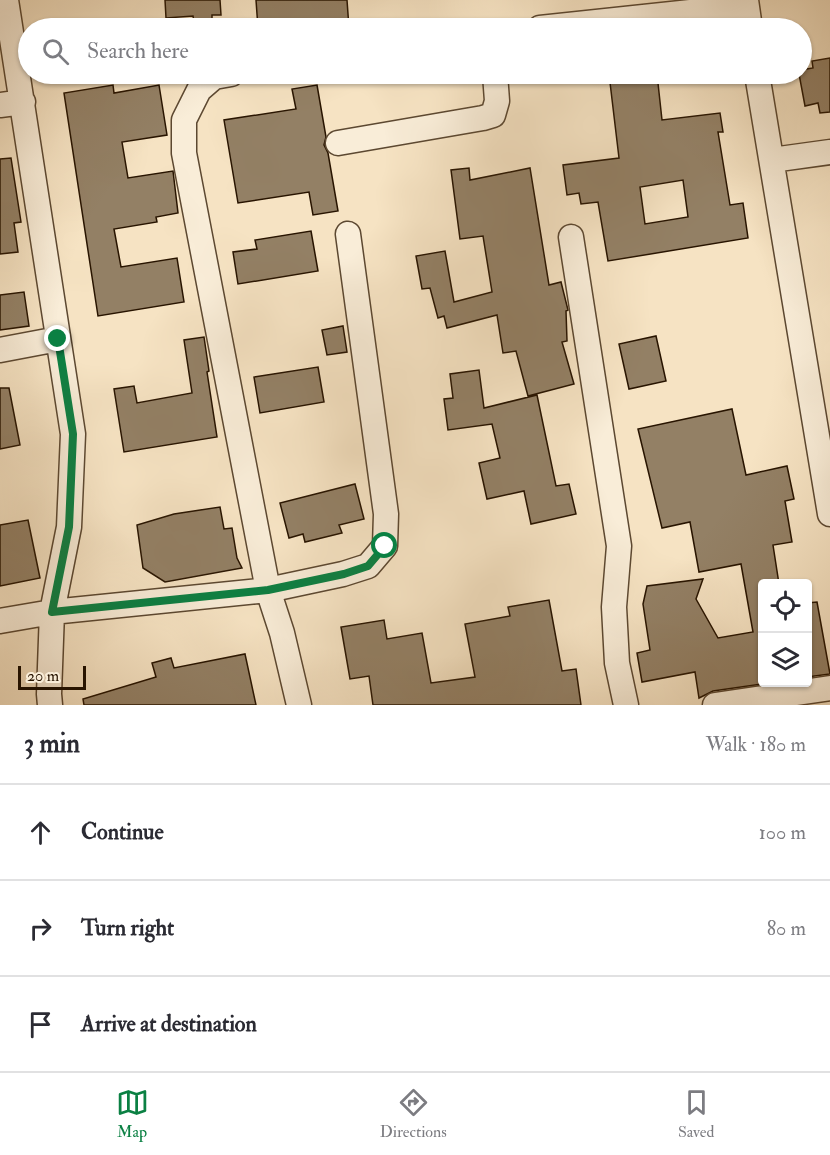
<!DOCTYPE html>
<html lang="en">
<head>
<meta charset="utf-8">
<style>
  :root { --surface:#fff; --page:#f2f2f3; --text:#2b2b33; --muted:#7c7c81; --line:#e1e1e2; --accent:#0b8043 }
  body { margin:0; font-family:"IM FELL Double Pica",serif; background:var(--page); color:var(--text) }
  .controls { position:absolute; right:18px; bottom:18px; display:grid; overflow:hidden; border-radius:6px; box-shadow:0 2px 4px #0004 }
  .controls button { width:54px; height:54px; display:grid; place-items:center; padding:0; border:0; border-bottom:2px solid var(--line); background:var(--surface); color:var(--text); font:30px sans-serif }
  .scale { position:absolute; left:18px; bottom:15px; width:68px; box-sizing:border-box; padding-left:6px; border:3px solid #281400; border-top:0; font-size:16px; line-height:21px; white-space:nowrap; color:#281400; -webkit-text-stroke:4px #f9edd8; paint-order:stroke }
  .stop { position:absolute; width:18px; height:18px; margin:-14px; border:4px solid #0b8043; border-radius:50%; background:#fff }
  .stop.end { background:#0b8043; border-color:#fff; box-shadow:0 2px 6px #0008 }
  .list { margin:0; padding:0; list-style:none }
  h2 { display:flex; justify-content:space-between; align-items:center; height:78px; margin:0; padding:0 24px; font-size:26px }
  h2 small { font-size:20px; font-weight:400; color:var(--muted) }
  .list li { display:grid; grid-template-columns:39px 1fr auto; gap:18px; align-items:center; box-sizing:border-box; height:96px; padding:0 24px; border-top:2px solid var(--line) }
  .list b { display:block; font-size:22px; white-space:nowrap }
  .list em { font-size:20px; font-style:normal; color:var(--muted) }
  .icon { flex:none; width:33px; height:33px; fill:none; stroke:currentColor; stroke-width:2; stroke-linecap:round; stroke-linejoin:round }
  .map { position:relative; flex:none; width:830px; height:705px; overflow:hidden }
  .search { position:absolute; background:var(--surface); box-shadow:0 2px 4px #0004; left:18px; right:18px; top:18px; height:66px; display:flex; align-items:center; gap:15px; box-sizing:border-box; padding:0 21px; border-radius:33px; color:var(--muted); font-size:22px }
  .sheet { height:366px; background:var(--surface) }
  nav { display:flex; justify-content:space-around; align-items:center; box-sizing:border-box; height:84px; border-top:2px solid var(--line); background:var(--surface); font-size:16px; color:var(--muted) }
  nav a { display:grid; justify-items:center; gap:3px }
  nav .on { color:var(--accent) }
  .map>svg:first-child { display:block }
</style>
</head>
<body>
<div class="map">
<svg width="830" height="705" viewBox="0 0 830 705">
  <rect width="100%" height="100%" fill="#f6e3c3"/>
  <filter id="stains"><feTurbulence type="fractalNoise" baseFrequency=".00333" numOctaves="4"/><feColorMatrix values="0 0 0 0 .2 0 0 0 0 .09 0 0 0 0 .02 0 0 0 .5 -.17"/></filter>
  <radialGradient id="worn" r=".72"><stop offset=".6" stop-color="#630" stop-opacity="0"/><stop offset="1" stop-color="#630" stop-opacity=".3"/></radialGradient>
  <path fill="#938065" stroke="#281400" stroke-width="1.5" fill-rule="evenodd" d="M165 0H220L221 15H212V28H195L193 16 166 18Z
    M256 0H347L349 28H258Z
    M830 58V112L820 113 818 103 805 106 799 74H801V70L813 68 812 61Z
    M609 74H657L662 120 720 113 723 132H718L730 205 743 203 748 238 608 261 598 202 581 204 579 193 567 195 563 165 619 158ZM683 180 688 217 645 224 640 187Z
    M113 85 114 93 159 85 167 135 122 142 128 178 173 171 178 213 156 217 157 222 114 229 121 267 177 258 184 302 98 316 64 93Z
    M317 85 326 137 324 145 328 153 338 211 313 215 309 192 238 203 224 120 296 109 292 89Z
    M11 158 21 222 14 223 18 252 0 254V159Z
    M469 168 470 180 530 168 549 285 561 282 568 310 566 311 567 341 562 342 574 384 528 396 516 351 503 353 497 315 447 328 444 316 438 318 430 288 422 289 416 256 445 251 454 302 492 292 483 236 460 239 451 170Z
    M311 231 318 271 238 284 233 252 257 249 255 240Z
    M24 292 29 326 0 330V295Z
    M343 326 347 352 327 355 322 330Z
    M656 336 666 381 629 389 619 344Z
    M204 337 209 371 207 372 217 437 124 452 114 389 134 386 137 403 192 393 184 340Z
    M318 367 324 402 260 413 254 377Z
    M479 370 484 408 537 395 556 486 569 484 576 514 531 524 524 491 487 499 479 463 500 458 492 424 448 430 444 399 453 398 450 374Z
    M0 388H9L20 445 0 449Z
    M732 409 746 475 787 466 794 499 785 501 792 542 773 545 779 584H762V684L713 691 699 698 695 672 642 682 637 653 650 650 643 604 647 586 703 579 696 599 718 638 753 632 741 564 699 572 690 522 662 528 638 429Z
    M355 484 364 519 339 525 342 533 305 542 303 534 289 538 280 503Z
    M220 507 224 529 232 528 237 558 242 568 165 582 143 568 137 525 174 514Z
    M28 520 40 578 0 586V525Z
    M549 600 562 671 576 669 581 705H373L369 676 350 679 341 627 384 620 387 639 422 633 431 683 475 677 465 624 510 616 508 607Z
    M817 602 830 674 807 677V603Z
    M245 654 256 705H84L83 699 156 677 152 663 171 658 174 668Z"/>
  <g fill="none" stroke-linecap="round" stroke-linejoin="round">
    <g stroke="#5c4831" stroke-width="27">
      <path id="minor" d="M6 0 73 434 69 527 52 612 49 694 50 705
        M746 0 750 28
        M540 28 746 6
        M231 74 214 77 199 90 184 120V153L268 590 282 633 299 705
        M757 74 830 514
        M0 105 23 102
        M338 143 483 118 493 115 497 101 495 74
        M772 160 830 152
        M571 237 619 546 614 607 617 663 626 705
        M0 350 58 339
        M0 621 52 612 268 590 343 574 368 566 385 546 386 514 348 234
        M715 705 830 688"/>
    </g>
    <use href="#minor" stroke="#f9edd8" stroke-width="24"/>
  </g>
  <g fill="none" stroke-linecap="round" stroke-linejoin="round">
    <path stroke="#0b8043" stroke-width="8" d="M58 339 73 434 69 527 52 612 268 590 344 574 368 566 385 546"/>
  </g>
  <rect width="100%" height="100%" filter="url(#stains)"/>
  <rect width="100%" height="100%" fill="url(#worn)"/>
</svg>
<div class="controls">
<button><svg class="icon" aria-label="locate" viewBox="0 0 24 24"><circle cx="12" cy="12" r="6"/><path d="M12 2v4M12 18v4M2 12h4M18 12h4"/></svg></button>
<button><svg class="icon" aria-label="layers" viewBox="0 0 24 24"><path d="M12 4l9 5-9 5-9-5zM3 14l9 5 9-5"/></svg></button>
</div>
<div class="scale">20 m</div>
<div class="stop" style="left:385px;top:546px"></div>
<div class="stop end" style="left:58px;top:339px"></div>
<div class="search"><svg class="icon" aria-label="search" viewBox="0 0 24 24"><circle cx="10" cy="10" r="6"/><path d="M15 15l6 6"/></svg>Search here</div>
</div>
<section class="sheet">
<h2>3 min<small>Walk · 180 m</small></h2>
<ul class="list">
<li><svg class="icon" aria-label="ahead" viewBox="0 0 24 24"><path d="M12 20V5M6 11l6-6 6 6"/></svg><div><b>Continue</b></div><em>100 m</em></li>
<li><svg class="icon" aria-label="right" viewBox="0 0 24 24"><path d="M7 20v-9h11M14 6l5 5-5 5"/></svg><div><b>Turn right</b></div><em>80 m</em></li>
<li><svg class="icon" aria-label="arrive" viewBox="0 0 24 24"><path d="M6 21V4h12l-3 4 3 4H6"/></svg><div><b>Arrive at destination</b></div></li>
</ul>
</section>
<nav>
<a class="on"><svg class="icon" aria-label="map" viewBox="0 0 24 24"><path d="M3 6l6-2 6 2 6-2v14l-6 2-6-2-6 2zM9 4v14M15 6v14"/></svg>Map</a>
<a><svg class="icon" aria-label="directions" viewBox="0 0 24 24"><path d="M12 3l9 9-9 9-9-9zM9 14v-3h6M13 9l2 2-2 2"/></svg>Directions</a>
<a><svg class="icon" aria-label="saved" viewBox="0 0 24 24"><path d="M7 4h10v16l-5-4-5 4z"/></svg>Saved</a>
</nav>
</body>
</html>
